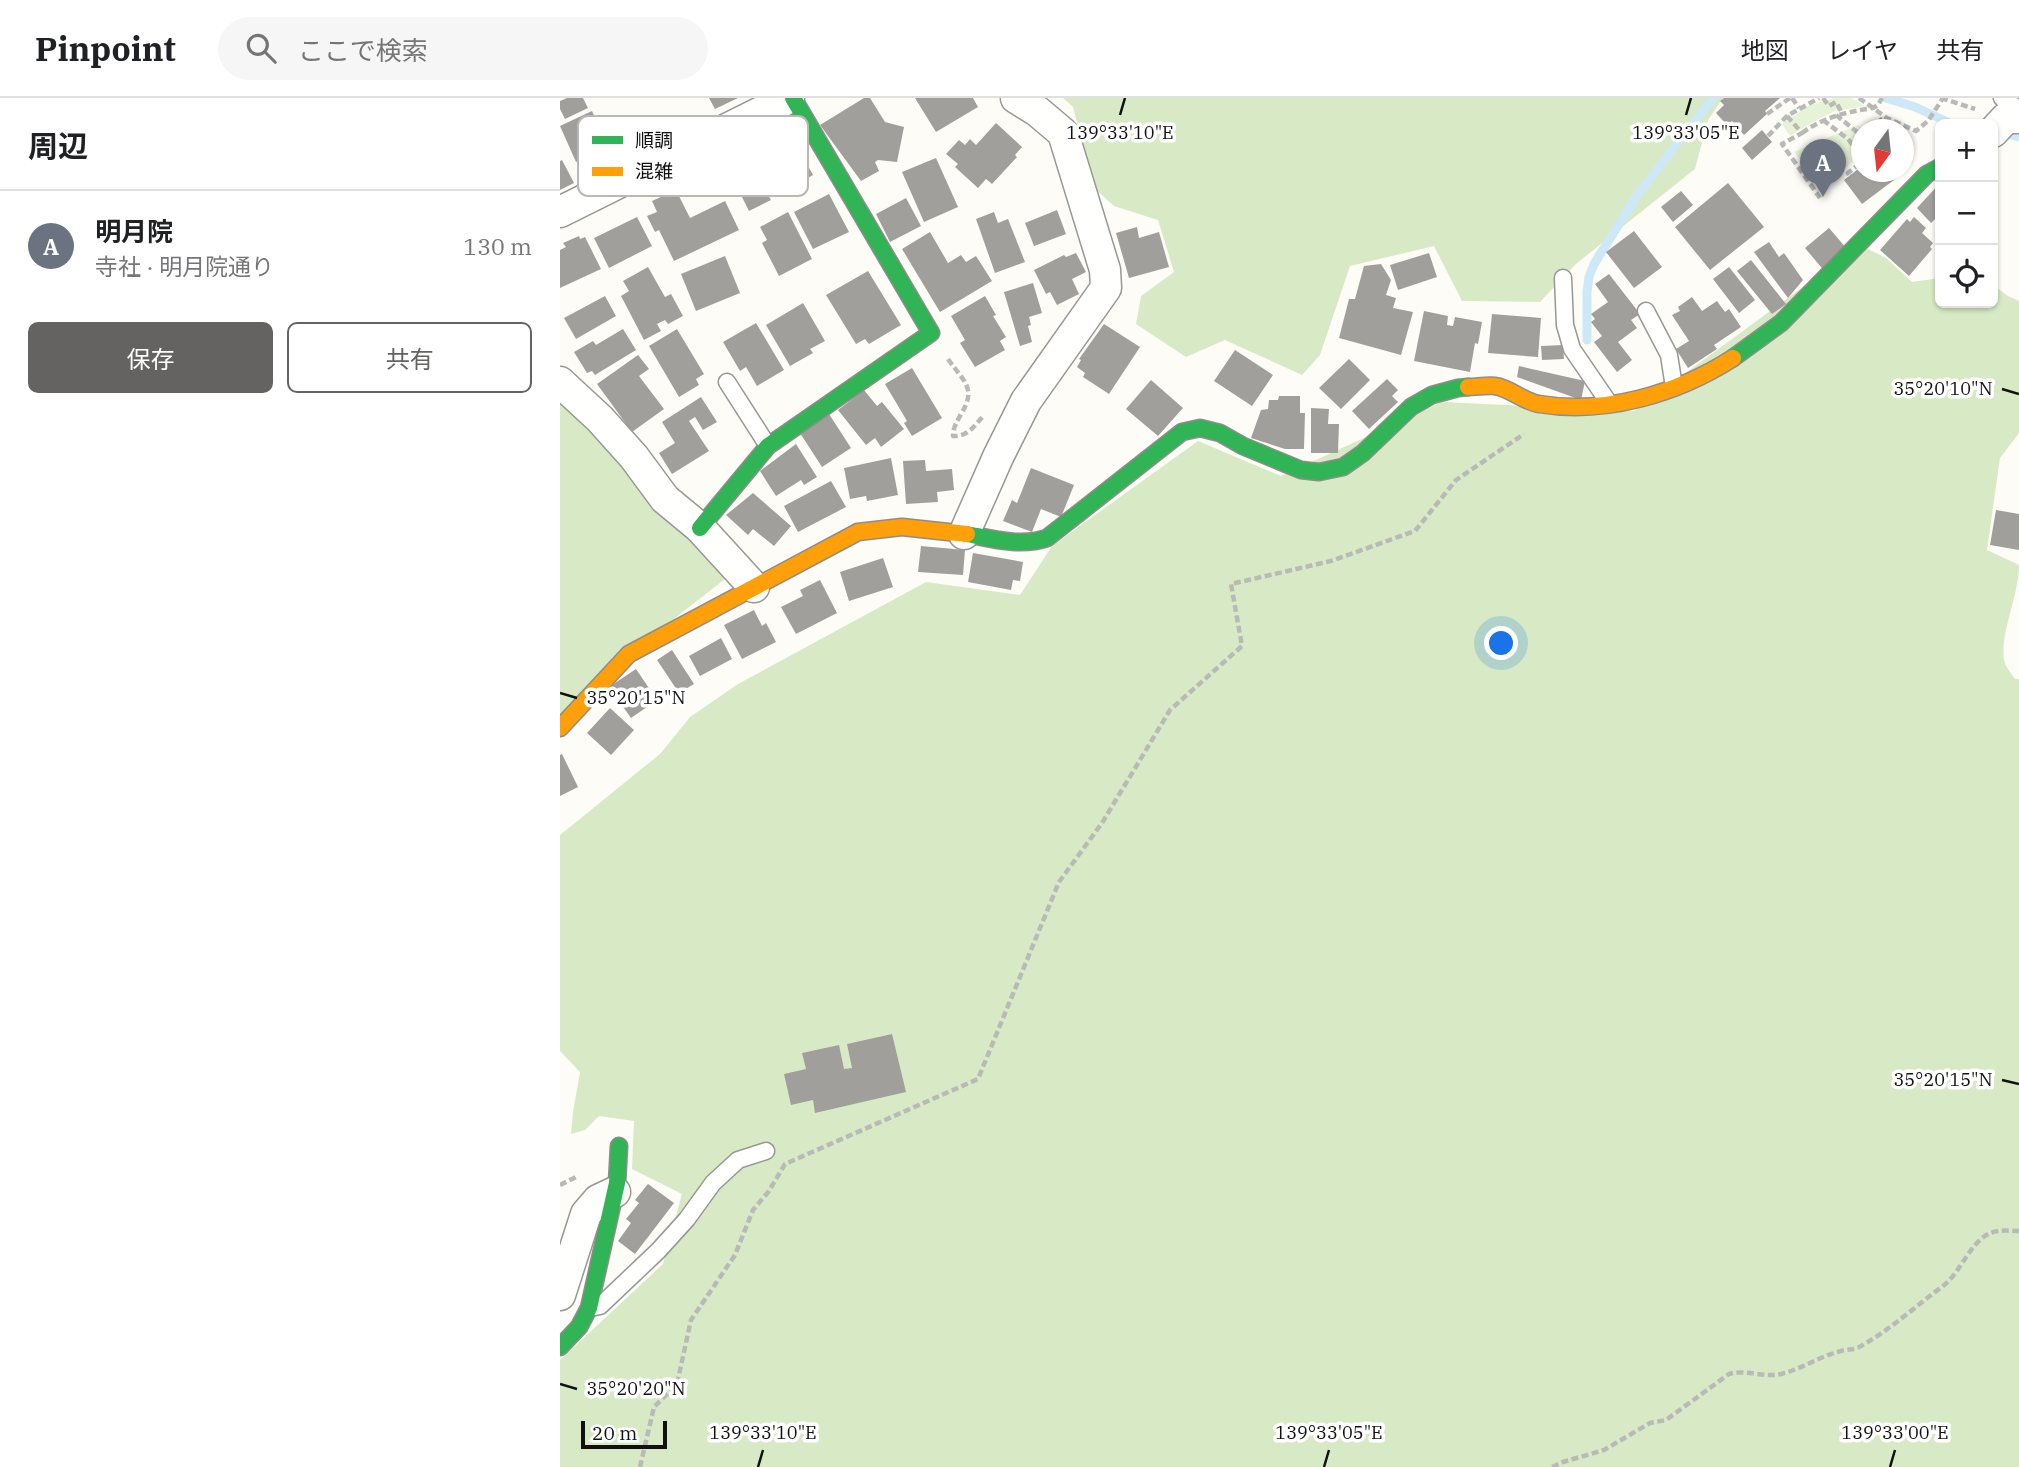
<!DOCTYPE html>
<html lang="ja">
<head>
<meta charset="utf-8">
<style>
  :root { --surface:#fff; --page:#f6f6f6; --text:#202124; --muted:#757577; --line:#e0e0e0; --accent:#646362 }
  body { margin:0; font-family:"IBM Plex Serif","Noto Sans JP",serif; background:var(--page); color:var(--text) }
  .controls { position:absolute; right:21px; top:21px; display:grid; overflow:hidden; border-radius:10px; box-shadow:0 2px 5px #0004 }
  .controls button { width:63px; height:63px; display:grid; place-items:center; padding:0; border:0; border-bottom:2px solid var(--line); background:var(--surface); color:var(--text); font:35px sans-serif }
  .compass { position:absolute; left:1291px; top:21px; width:63px; height:63px; border-radius:50%; background:var(--surface); box-shadow:0 2px 5px #0004; rotate:195deg }
  .scale { position:absolute; left:21px; bottom:18px; width:86px; box-sizing:border-box; padding-left:7px; border:4px solid #111; border-top:0; font-size:19px; line-height:24px; white-space:nowrap; color:#111; -webkit-text-stroke:5px #fff; paint-order:stroke }
  .you { position:absolute; left:942px; top:546px; width:24px; height:24px; margin:-18px; border:5px solid #fff; border-radius:50%; background:#1a73e8; box-shadow:0 0 0 10px #1a73e833 }
  .badge { display:grid; place-items:center; width:46px; height:46px; border-radius:50%; background:var(--accent); color:#fff; font-size:23px; font-weight:700 }
  .pin { position:absolute; translate:-50% -58px; filter:drop-shadow(0 2px 4px #0008) }
  .pin::after { content:''; position:absolute; top:37px; width:24px; height:21px; background:inherit; clip-path:polygon(0 0,100% 0,50% 100%) }
  .list { margin:0; padding:0; list-style:none }
  h2 { display:flex; justify-content:space-between; align-items:center; height:91px; margin:0; padding:0 28px; font-size:30px }
  h2 small { font-size:23px; font-weight:400; color:var(--muted) }
  .list li { display:grid; grid-template-columns:46px 1fr auto; gap:21px; align-items:center; box-sizing:border-box; height:112px; padding:0 28px; border-top:2px solid var(--line) }
  .list b { display:block; font-size:26px; white-space:nowrap }
  .list p { margin:0; font-size:23px; white-space:nowrap; color:var(--muted) }
  .list em { font-size:23px; font-style:normal; color:var(--muted) }
  .actions { display:flex; gap:14px; padding:21px 28px }
  .actions a { flex:1; padding:16px 0; border:2px solid var(--accent); border-radius:10px; text-align:center; font-size:24px; color:var(--accent) }
  .actions .main { background:var(--accent); color:#fff }
  .icon { flex:none; width:38px; height:38px; fill:none; stroke:currentColor; stroke-width:2; stroke-linecap:round; stroke-linejoin:round }
  .map { position:relative; flex:none; width:1459px; height:1369px; overflow:hidden }
  header { display:flex; align-items:center; gap:42px; box-sizing:border-box; height:98px; padding:0 35px; background:var(--surface); border-bottom:2px solid var(--line) }
  header strong { font-size:33px }
  nav { display:flex; gap:38px; margin-inline-start:auto; font-size:24px }
  .search { width:490px; height:63px; background:var(--page); display:flex; align-items:center; gap:18px; box-sizing:border-box; padding:0 24px; border-radius:38px; color:var(--muted); font-size:26px }
  main { display:flex }
  aside { flex:1; background:var(--surface) }
  .map>svg:first-child { display:block }
</style>
</head>
<body>
<header>
<strong>Pinpoint</strong>
<div class="search"><svg class="icon" aria-label="search" viewBox="0 0 24 24"><circle cx="10" cy="10" r="6"/><path d="M15 15l6 6"/></svg>ここで検索</div>
<nav><a>地図</a><a>レイヤ</a><a>共有</a></nav>
</header>
<main>
<aside>
<h2>周辺<small></small></h2>
<ul class="list">
<li><span class="badge" style="background:#6b7280">A</span><div><b>明月院</b><p>寺社 · 明月院通り</p></div><em>130 m</em></li>
</ul>
<div class="actions"><a class="main">保存</a><a>共有</a></div>
</aside>
<div class="map">
<svg width="1459" height="1369" viewBox="0 0 1459 1369">
  <rect width="100%" height="100%" fill="#fdfcf7"/>
  <path fill="#e7f3d7" d="M1274 0H1291L1305 8 1275 13 1251 25 1230 38 1222 26 1248 8Z
    M1298 27 1304 31 1302 32 1301 57 1263 88 1234 54Z"/>
  <path fill="#d8eac5" d="M503 0H1163L1148 22 1135 71 1017 165 980 204 902 203 874 148 790 168 760 257 742 277 665 242 626 259 576 226 581 198 614 174 598 122 554 108 534 90 513 9Z
    M1300 147 1326 160 1352 184 1380 180V205H1433V187L1448 198 1459 203V335L1440 360 1427 452 1459 467C1459 498 1440 534 1444 562 1445 568 1451 575 1455 581H1459V1369H0V1262L103 1166 122 1096 72 1071 74 1023 39 1018 25 1032 11 1036 13 1014 20 974 0 953V737L100 656 130 619 178 586 366 484 460 497 492 448 638 343 721 378 882 304 1074 313Z
    M0 302 67 366 165 481 69 556 0 630Z"/>
  <g fill="none" stroke-linecap="round" stroke-linejoin="round">
    <path stroke="#cde8f7" stroke-width="9" d="M1326 0 1355 9 1392 26
      M1441 34 1459 39
      M1027 242V194L1029 179 1034 166 1078 96 1153 0"/>
  </g>
  <path fill="#a19f9c" d="M7 0H23L28 10 5 21 0 11V3Z
    M149 0H178L155 11Z
    M304 0H310L325 24 344 29 337 64 318 62 315 64 319 73 301 83 260 27Z
    M355 0H413L418 9 376 34Z
    M1164 0H1220L1205 13 1207 16 1184 37 1172 23 1167 27 1156 15 1164 7 1160 3Z
    M32 13 48 48 16 64 0 28Z
    M1321 19 1328 27 1323 32H1313L1310 28Z
    M436 25 462 49 455 57 457 59 432 86 426 81 418 90 395 69 398 66 386 56 399 42 405 47 410 41 416 47Z
    M228 32 253 77 225 93 215 76 220 73 205 45Z
    M1202 32 1212 44 1192 62 1182 50Z
    M193 52 213 95 208 97 211 102 189 113 165 65Z
    M376 60 398 109 364 124 342 74Z
    M2 62 14 85 0 92V63Z
    M1302 68V74H1341L1342 76 1302 106 1284 82Z
    M1168 85 1204 129 1150 172 1115 129Z
    M1380 85V116L1371 125 1357 110Z
    M116 92 130 120 165 103 179 132 114 163 99 132 95 134 87 118 97 114 92 103Z
    M1121 93 1133 107 1113 124 1101 109Z
    M269 96 289 134 253 151 234 114Z
    M346 100 361 128 330 144 316 116Z
    M497 112 506 136 474 148 465 125Z
    M228 114 252 161 219 178 202 145 207 142 200 129Z
    M434 114 438 125 448 121 465 164 435 175 416 121Z
    M77 119 92 148 49 170 34 140Z
    M1354 119 1366 130 1362 135 1373 145 1370 149 1372 151 1349 178 1320 152 1347 121 1350 124Z
    M577 129 579 140 599 134 609 169 569 180 556 135Z
    M1269 130 1287 151 1266 175 1245 150Z
    M1074 133 1102 169 1074 190 1046 154Z
    M370 134 388 165 401 157 406 164 416 158 432 183 380 214 342 151Z
    M19 138 20 141 25 139 41 171 0 190V152L6 149 3 145Z
    M1209 144 1219 159 1224 155 1243 182 1228 200 1194 154Z
    M516 155 526 174 512 181 519 196 497 207 490 194 486 196 474 172 504 157 506 159Z
    M869 155 877 179 838 192 830 167Z
    M165 158 180 195 136 213 121 176Z
    M1191 162 1226 206 1212 216 1177 173Z
    M821 166 831 182 826 197 836 200 833 210 853 214 841 257 779 240 789 201H795L804 168Z
    M88 169 105 199 111 196 123 218 108 226 105 222 97 226 101 233 84 242 61 198 69 193 63 183Z
    M1169 169 1195 202 1179 215 1153 181Z
    M308 173 341 227 309 246 305 241 296 246 266 197Z
    M1049 176 1080 216 1071 222 1077 230 1058 244 1072 262 1057 274 1034 244 1042 238 1031 224 1035 221 1031 216 1048 204 1035 186Z
    M473 185 482 215 469 219 471 227 468 228 472 244 460 248 444 194Z
    M45 198 56 218 16 241 4 220Z
    M425 198 436 217 433 218 446 239 440 243 445 252 415 269 400 245 405 242 391 218Z
    M1132 199 1142 213 1157 203 1165 214 1169 211 1181 229 1154 247 1157 251 1128 270 1116 251 1129 243 1112 217 1120 213 1118 209Z
    M243 205 265 243 250 251 253 255 230 268 206 227Z
    M864 213 888 218 887 227 893 228 895 219 922 224 918 246 915 245 910 274 854 263Z
    M932 216 981 220 978 259 928 255Z
    M196 225 224 272 197 288 186 269 180 273 163 244Z
    M544 226 580 249 549 296 523 279 525 275 517 269 521 262 519 261Z
    M63 231 76 252 35 277 32 273 27 275 14 254 33 243 36 247Z
    M117 231 144 276 136 281 139 287 119 299 89 248Z
    M1003 247 1004 261 982 262 981 248Z
    M675 252 713 277 692 308 654 283Z
    M78 257 89 271 79 278 104 311 72 334 37 286Z
    M789 261 810 282 781 311 759 290Z
    M959 268 1025 283 1021 302 957 279Z
    M352 270 382 320 352 338 344 325 347 323 325 286Z
    M827 281 838 292 832 298 838 304 809 331 792 313Z
    M591 282 623 310 598 338 566 311Z
    M304 292 317 308 322 304 344 331 321 349 315 340 306 347 278 312Z
    M719 298H740V315H745L744 351H725L691 340 701 312 708 311 709 302H718Z
    M141 299 157 324 143 332 135 319 129 323 149 353 112 376 99 355 115 345 102 324Z
    M751 310 769 311 768 326H779L778 355H751Z
    M269 316 291 350 262 369 240 335Z
    M236 346 257 379 244 387 241 382 216 398 200 373Z
    M331 360 338 397 307 403 306 398 290 401 284 370Z
    M365 362 366 373 392 371 394 392 377 394 378 404 346 406 343 363Z
    M471 370 514 387 501 419 481 411 472 434 443 423 452 402 457 405Z
    M271 383 286 409 238 434 224 408Z
    M193 395 231 428 214 448 193 431 188 437 166 417Z
    M1436 412 1459 416V452L1430 447Z
    M361 448 405 452 403 477 358 474Z
    M413 455 463 464 460 483 453 482 451 492 408 484Z
    M323 460 333 489 289 503 280 474Z
    M260 482 277 515 236 536 221 509 243 498 240 492Z
    M194 512 202 528 206 525 216 544 182 561 164 527Z
    M161 540 172 561 140 578 129 558Z
    M112 552 134 586 119 595 97 562Z
    M76 571 97 602 71 620 49 589Z
    M50 610 74 632 51 657 27 635Z
    M2 656 18 689 0 698V657Z
    M332 936 346 994 255 1015 253 1002 231 1007 224 976 246 971 242 955 279 947 284 971 292 970 287 946Z
    M88 1086 114 1105 75 1156 58 1143 71 1125 66 1121 79 1105 75 1102Z"/>
  <g fill="none" stroke-linecap="round" stroke-linejoin="round">
    <g stroke="#979795" stroke-width="19">
      <path id="lane" d="M1442 0 1454 8 1459 19
        M1003 180 1005 227 1012 251 1049 305
        M1086 213 1109 257 1114 289
        M167 284 208 348
        M35 1209 40 1208 98 1153 127 1121 153 1085 178 1062 206 1053"/>
    </g>
    <g stroke="#979795" stroke-width="33">
      <path id="street" d="M1433 34 1446 20H1459
        M0 114 229 0
        M0 284 40 321 74 359 105 401 140 430 194 489
        M404 436 438 359 466 303 546 190 545 172 503 35 477 13 456 0
        M0 1197 26 1116 38 1102 55 1094"/>
    </g>
    <g stroke="#8e8d8b" stroke-width="19">
      <path id="fast" d="M1173 260 1221 225 1367 76 1380 69
        M140 430 208 348 371 235 233 0
        M407 436C433 441 461 449 487 440L622 334 640 330 660 335 683 348 741 372 759 374 783 369 803 355 851 309 872 297 898 290 908 289
        M0 1249 19 1229 29 1210 57 1085 59 1048"/>
    </g>
    <g stroke="#8e8d8b" stroke-width="19">
      <path id="slow" d="M908 289C916 289 927 287 935 288 950 290 964 304 979 306 1045 317 1117 296 1173 260
        M0 630 69 556 298 434 342 429 407 436"/>
    </g>
    <path stroke="#b9b9b8" stroke-width="4.5" stroke-dasharray="7 3.5" stroke-linecap="butt" d="M1232 0 1239 10
      M1263 0 1269 8 1276 4 1282 15
      M1299 0 1327 20 1356 33 1368 23 1383 0
      M1381 0 1415 11
      M1207 16 1230 0
      M1276 17 1302 38
      M1227 18 1242 35 1222 46 1260 100
      M1263 22 1288 41 1302 58
      M1242 35C1264 19 1286 14 1313 10L1318 7 1322 0
      M1208 38 1227 18 1259 0
      M1289 77 1288 75 1302 64
      M388 261C404 284 417 290 401 316 397 324 393 329 393 338 408 339 415 327 424 317
      M0 1087 18 1078
      M80 1369 94 1309 117 1286 131 1222 175 1157 193 1112 209 1093 225 1066 418 981 499 784 542 725 610 612 682 548 671 486 771 463 855 433 896 382 964 336
      M992 1369 1003 1364 1044 1352 1090 1325 1106 1322 1169 1276C1186 1271 1203 1280 1221 1276 1242 1271 1260 1258 1281 1253 1288 1251 1295 1252 1301 1248 1331 1231 1356 1208 1383 1188 1403 1173 1412 1136 1438 1133 1445 1132 1452 1133 1459 1133"/>
    <use href="#lane" stroke="#fffffe" stroke-width="16"/>
    <use href="#street" stroke="#fffffe" stroke-width="30"/>
    <use href="#fast" stroke="#30b455" stroke-width="16"/>
    <use href="#slow" stroke="#ff9f0a" stroke-width="16"/>
  </g>
  <path fill="none" stroke="#111" stroke-width="2.5" d="M560 17 565 0M1126 17 1131 0M1442 291 1459 296M0 595 17 600M1442 982 1459 986M0 1286 17 1291M198 1369 203 1352M764 1369 769 1352M1330 1369 1335 1352"/>
  <rect x="18" y="18" width="230" height="80" rx="10" fill="#fff" stroke="#b8b8b8" stroke-width="2"/>
  <rect x="32" y="38" width="31" height="8" fill="#30b455"/>
  <rect x="32" y="69" width="31" height="9" fill="#ff9f0a"/>
  <g font-size="19" fill="#111">
    <text x="75" y="49">順調</text>
    <text x="75" y="80">混雑</text>
  </g>
  <g font-size="18" text-anchor="middle" fill="#111" stroke="#fff" stroke-width="7" stroke-linejoin="round" paint-order="stroke">
    <text x="560" y="41">139°33'10"E</text>
    <text x="1126" y="41">139°33'05"E</text>
    <text x="1383" y="297">35°20'10"N</text>
    <text x="76" y="606">35°20'15"N</text>
    <text x="1383" y="988">35°20'15"N</text>
    <text x="76" y="1297">35°20'20"N</text>
    <text x="203" y="1341">139°33'10"E</text>
    <text x="769" y="1341">139°33'05"E</text>
    <text x="1335" y="1341">139°33'00"E</text>
  </g>
</svg>
<div class="controls">
<button>+</button>
<button>−</button>
<button><svg class="icon" aria-label="locate" viewBox="0 0 24 24"><circle cx="12" cy="12" r="6"/><path d="M12 2v4M12 18v4M2 12h4M18 12h4"/></svg></button>
</div>
<svg class="compass" viewBox="-18 -18 36 36"><path d="M0-13l5 13h-10z" fill="#e53935"/><path d="M0 13l5-13h-10z" fill="#757577"/></svg>
<div class="scale">20 m</div>
<div class="you"></div>
<div class="pin badge" style="left:1263px;top:99px;background:#6b7280">A</div>
</div>
</main>
</body>
</html>
